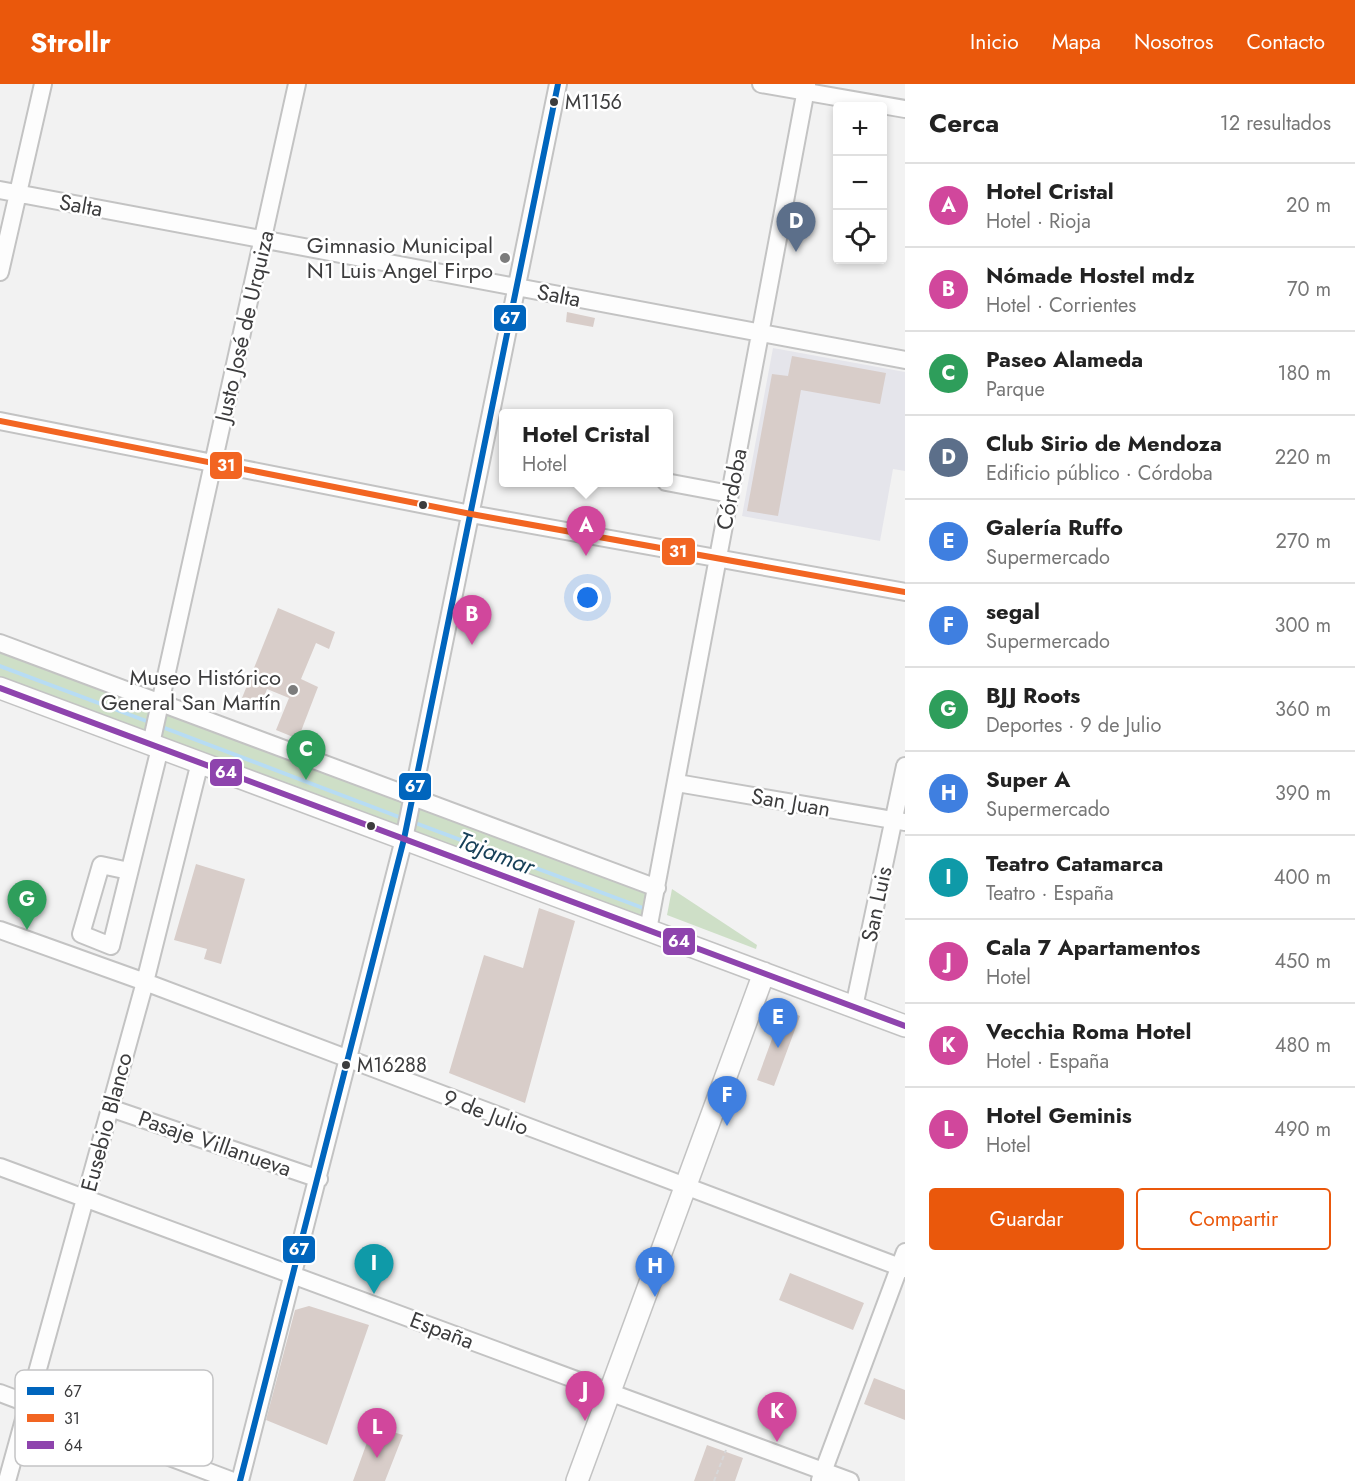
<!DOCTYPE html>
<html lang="es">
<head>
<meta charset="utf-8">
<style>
  :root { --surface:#fff; --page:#f2f2f2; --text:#222; --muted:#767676; --line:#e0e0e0; --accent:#ea580c }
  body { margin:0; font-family:Jost,sans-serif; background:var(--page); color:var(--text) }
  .controls { position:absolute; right:18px; top:18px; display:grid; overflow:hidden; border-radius:6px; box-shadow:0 3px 9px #0003 }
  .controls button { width:54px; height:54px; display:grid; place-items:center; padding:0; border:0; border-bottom:2px solid var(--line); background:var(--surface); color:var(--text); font:30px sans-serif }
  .you { position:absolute; left:588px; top:514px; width:21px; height:21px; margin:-15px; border:4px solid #fff; border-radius:50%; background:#1a73e8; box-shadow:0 0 0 9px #1a73e833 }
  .badge { display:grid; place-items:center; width:39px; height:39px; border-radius:50%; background:var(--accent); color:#fff; font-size:20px; font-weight:700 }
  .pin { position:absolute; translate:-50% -50px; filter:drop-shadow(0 2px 3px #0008) }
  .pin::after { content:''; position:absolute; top:32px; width:21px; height:18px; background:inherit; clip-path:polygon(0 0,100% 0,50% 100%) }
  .popup { position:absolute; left:499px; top:325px; width:174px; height:78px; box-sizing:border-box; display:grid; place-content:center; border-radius:6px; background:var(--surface); filter:drop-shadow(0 2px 4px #0005); font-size:20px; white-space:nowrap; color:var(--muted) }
  .popup b { font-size:22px; color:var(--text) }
  .popup::after { content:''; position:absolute; left:50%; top:100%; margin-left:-12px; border:12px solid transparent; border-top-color:var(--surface) }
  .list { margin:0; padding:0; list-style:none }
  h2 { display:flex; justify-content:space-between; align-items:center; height:78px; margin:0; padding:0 24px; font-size:26px }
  h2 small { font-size:20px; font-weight:400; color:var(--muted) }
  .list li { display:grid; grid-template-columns:39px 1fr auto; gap:18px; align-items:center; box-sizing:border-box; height:84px; padding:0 24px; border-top:2px solid var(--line) }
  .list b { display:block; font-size:22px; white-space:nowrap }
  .list p { margin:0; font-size:20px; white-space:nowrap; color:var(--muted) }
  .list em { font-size:20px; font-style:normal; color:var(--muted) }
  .actions { display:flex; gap:12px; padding:18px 24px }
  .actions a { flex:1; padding:14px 0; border:2px solid var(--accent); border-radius:6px; text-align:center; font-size:21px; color:var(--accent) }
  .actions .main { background:var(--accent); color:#fff }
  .icon { flex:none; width:33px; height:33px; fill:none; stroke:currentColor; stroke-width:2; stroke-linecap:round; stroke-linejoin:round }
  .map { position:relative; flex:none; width:905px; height:1397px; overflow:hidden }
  header { display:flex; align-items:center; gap:36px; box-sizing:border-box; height:84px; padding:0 30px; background:var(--accent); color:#fff }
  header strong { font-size:28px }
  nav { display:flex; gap:33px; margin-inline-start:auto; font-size:21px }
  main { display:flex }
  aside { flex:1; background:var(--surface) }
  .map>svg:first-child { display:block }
</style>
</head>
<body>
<header>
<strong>Strollr</strong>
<nav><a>Inicio</a><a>Mapa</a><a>Nosotros</a><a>Contacto</a></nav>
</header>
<main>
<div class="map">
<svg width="905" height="1397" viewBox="0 0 905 1397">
  <rect width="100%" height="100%" fill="#f2f2f2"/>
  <path fill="#e5e5eb" d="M773 264 905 288V387L893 385 880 457 742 432Z"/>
  <path fill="#cedfc7" d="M0 559 657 804 648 846 0 604Z
    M672 805 757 861 756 865 667 831Z"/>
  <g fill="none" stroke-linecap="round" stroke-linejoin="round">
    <path stroke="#b7dcf4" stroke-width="4" d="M0 582 149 638
      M162 643 399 733
      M418 740 643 824"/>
  </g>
  <path fill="#d8cdc9" d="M567 228 595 234 593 243 566 238Z
    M792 272 886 289 880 320 801 306 778 432 747 427 772 290 788 292Z
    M278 524 335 548 329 565 316 559 301 595 318 603 298 655 276 646 289 614 267 605 259 626 240 619Z
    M196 780 245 795 221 880 204 875 207 865 174 856Z
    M539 824 575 837 525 1019 449 989 484 871 523 884Z
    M783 925 800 932 774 1002 757 996Z
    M790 1189 864 1219 853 1246 779 1216Z
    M309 1222 369 1241 327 1361 266 1336 295 1226Z
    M874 1294 905 1306V1336L864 1320Z
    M373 1342 403 1351 385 1397H353Z
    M707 1361 743 1374 735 1397H694Z"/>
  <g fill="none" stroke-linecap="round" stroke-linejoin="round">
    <g stroke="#c3c3c3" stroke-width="20">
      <path id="minor" d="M761 0 905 25
        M0 106 905 276
        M0 188 43 0
        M0 337 471 430 905 508
        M666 398 730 410
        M0 559 657 804
        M151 660 297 0
        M677 699 905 738
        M129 787 101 781 81 850 111 862 160 664
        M0 846 145 898 905 1185
        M648 846 807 0
        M854 923 905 682
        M110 1024 319 1095
        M0 1083 850 1397
        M0 1309 233 1397
        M820 1396 905 1168
        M7 1397 145 898 200 678
        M240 1397 404 755 558 0"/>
    </g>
    <g stroke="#c3c3c3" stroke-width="24">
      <path id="major" d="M0 604 905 942
        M577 1397 764 889"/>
    </g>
    <path stroke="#d7d7d8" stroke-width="2" stroke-dasharray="4.5 3" stroke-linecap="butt" d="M714 1397 726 1366"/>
    <use href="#minor" stroke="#fdfdfd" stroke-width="16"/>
    <use href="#major" stroke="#fdfdfd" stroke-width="21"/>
    <g stroke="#fff" stroke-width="10">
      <path id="bus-1" d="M240 1397 404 755 558 0"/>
    </g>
    <g stroke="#fff" stroke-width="10">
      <path id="bus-2" d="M0 337 471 430 905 508"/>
    </g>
    <g stroke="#fff" stroke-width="10">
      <path id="bus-3" d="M0 604 905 942"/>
    </g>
    <use href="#bus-1" stroke="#0065bd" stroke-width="6"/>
    <use href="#bus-2" stroke="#f26522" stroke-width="6"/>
    <use href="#bus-3" stroke="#8e44ad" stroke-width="6"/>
  </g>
  <g fill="#3c3c3d" stroke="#fff" stroke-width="2">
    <circle cx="554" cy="18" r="5"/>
    <circle cx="423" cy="421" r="5"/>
    <circle cx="371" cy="742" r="5"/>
    <circle cx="346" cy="981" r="5"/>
  </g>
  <g fill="#7c7c7c" stroke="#fff" stroke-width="2">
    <circle cx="505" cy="174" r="6"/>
    <circle cx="293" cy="606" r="6"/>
  </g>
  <g text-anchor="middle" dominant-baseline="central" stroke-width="5" stroke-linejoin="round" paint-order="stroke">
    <g font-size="20" fill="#3c3c3d" stroke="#fff" text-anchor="start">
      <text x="565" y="18">M1156</text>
      <text x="357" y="981">M16288</text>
    </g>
    <g font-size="22" fill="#3c3c3d" stroke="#fff">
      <text transform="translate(81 121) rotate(10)">Salta</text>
      <text transform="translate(559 211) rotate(11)">Salta</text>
      <text transform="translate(244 242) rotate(-77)">Justo José de Urquiza</text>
      <text transform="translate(731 405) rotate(-79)">Córdoba</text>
      <text transform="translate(791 718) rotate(10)">San Juan</text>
      <text transform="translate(876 820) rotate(-78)">San Luis</text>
      <text transform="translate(486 1028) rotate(21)">9 de Julio</text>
      <text transform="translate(106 1038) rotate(-75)">Eusebio Blanco</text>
      <text transform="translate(215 1059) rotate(19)">Pasaje Villanueva</text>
      <text transform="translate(442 1246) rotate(21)">España</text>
    </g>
    <g font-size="22" fill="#3c3c3d" stroke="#fff" text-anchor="end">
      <text x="493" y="161">Gimnasio Municipal<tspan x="493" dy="25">N1 Luis Angel Firpo</tspan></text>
      <text x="281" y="593">Museo Histórico<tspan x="281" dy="25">General San Martín</tspan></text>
    </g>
    <g font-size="24" font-style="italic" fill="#174058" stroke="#fff">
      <text transform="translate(496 769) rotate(21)">Tajamar</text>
    </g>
  </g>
  <rect x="15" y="1286" width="198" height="96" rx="9" fill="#fff" stroke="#c4c4c5" stroke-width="1.5"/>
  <rect x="27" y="1303" width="27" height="8" fill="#0065bd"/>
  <rect x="27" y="1330" width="27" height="8" fill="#f26522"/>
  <rect x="27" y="1357" width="27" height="8" fill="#8e44ad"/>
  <g font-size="16" fill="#3c3c3d">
    <text x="64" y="1313">67</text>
    <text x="64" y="1340">31</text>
    <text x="64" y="1367">64</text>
  </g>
  <g stroke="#fff" stroke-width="2">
    <rect x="493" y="220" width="34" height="28" rx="6" fill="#0065bd"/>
    <rect x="209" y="367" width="34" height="29" rx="6" fill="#f26522"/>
    <rect x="661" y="453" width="35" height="29" rx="6" fill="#f26522"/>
    <rect x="209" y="674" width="34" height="29" rx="6" fill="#8e44ad"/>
    <rect x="398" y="688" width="34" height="29" rx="6" fill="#0065bd"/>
    <rect x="662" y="843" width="34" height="29" rx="6" fill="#8e44ad"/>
    <rect x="282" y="1151" width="34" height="29" rx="6" fill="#0065bd"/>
  </g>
  <g font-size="16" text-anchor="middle" font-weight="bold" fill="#fff">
    <text x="510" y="240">67</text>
    <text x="226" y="387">31</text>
    <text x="678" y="473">31</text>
    <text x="226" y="694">64</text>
    <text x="415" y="708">67</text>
    <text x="679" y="863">64</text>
    <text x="299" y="1171">67</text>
  </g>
</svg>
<div class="controls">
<button>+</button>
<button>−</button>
<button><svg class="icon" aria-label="locate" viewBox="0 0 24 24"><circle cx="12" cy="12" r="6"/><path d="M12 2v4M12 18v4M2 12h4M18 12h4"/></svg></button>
</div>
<div class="you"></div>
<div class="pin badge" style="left:586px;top:472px;background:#d1479c">A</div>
<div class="popup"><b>Hotel Cristal</b>Hotel</div>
<div class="pin badge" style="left:472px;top:561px;background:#d1479c">B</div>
<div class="pin badge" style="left:306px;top:696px;background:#2e9e5b">C</div>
<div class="pin badge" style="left:796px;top:168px;background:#5c6f8a">D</div>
<div class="pin badge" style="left:778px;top:964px;background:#3f7fe0">E</div>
<div class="pin badge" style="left:727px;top:1042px;background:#3f7fe0">F</div>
<div class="pin badge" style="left:27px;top:846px;background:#2e9e5b">G</div>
<div class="pin badge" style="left:655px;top:1213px;background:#3f7fe0">H</div>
<div class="pin badge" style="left:374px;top:1210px;background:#0f9aa8">I</div>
<div class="pin badge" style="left:585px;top:1337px;background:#d1479c">J</div>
<div class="pin badge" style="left:777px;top:1358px;background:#d1479c">K</div>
<div class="pin badge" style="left:377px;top:1374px;background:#d1479c">L</div>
</div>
<aside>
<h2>Cerca<small>12 resultados</small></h2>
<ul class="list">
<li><span class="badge" style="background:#d1479c">A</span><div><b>Hotel Cristal</b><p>Hotel · Rioja</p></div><em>20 m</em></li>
<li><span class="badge" style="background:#d1479c">B</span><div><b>Nómade Hostel mdz</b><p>Hotel · Corrientes</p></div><em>70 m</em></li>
<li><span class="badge" style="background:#2e9e5b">C</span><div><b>Paseo Alameda</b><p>Parque</p></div><em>180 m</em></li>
<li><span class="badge" style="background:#5c6f8a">D</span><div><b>Club Sirio de Mendoza</b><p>Edificio público · Córdoba</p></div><em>220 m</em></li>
<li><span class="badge" style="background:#3f7fe0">E</span><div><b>Galería Ruffo</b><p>Supermercado</p></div><em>270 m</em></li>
<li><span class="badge" style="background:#3f7fe0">F</span><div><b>segal</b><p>Supermercado</p></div><em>300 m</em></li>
<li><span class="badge" style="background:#2e9e5b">G</span><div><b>BJJ Roots</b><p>Deportes · 9 de Julio</p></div><em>360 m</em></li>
<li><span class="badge" style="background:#3f7fe0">H</span><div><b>Super A</b><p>Supermercado</p></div><em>390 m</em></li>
<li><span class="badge" style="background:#0f9aa8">I</span><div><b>Teatro Catamarca</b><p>Teatro · España</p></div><em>400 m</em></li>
<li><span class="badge" style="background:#d1479c">J</span><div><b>Cala 7 Apartamentos</b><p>Hotel</p></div><em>450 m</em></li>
<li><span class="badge" style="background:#d1479c">K</span><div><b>Vecchia Roma Hotel</b><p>Hotel · España</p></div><em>480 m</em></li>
<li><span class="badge" style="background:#d1479c">L</span><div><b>Hotel Geminis</b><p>Hotel</p></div><em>490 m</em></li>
</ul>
<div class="actions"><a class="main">Guardar</a><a>Compartir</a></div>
</aside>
</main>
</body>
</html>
